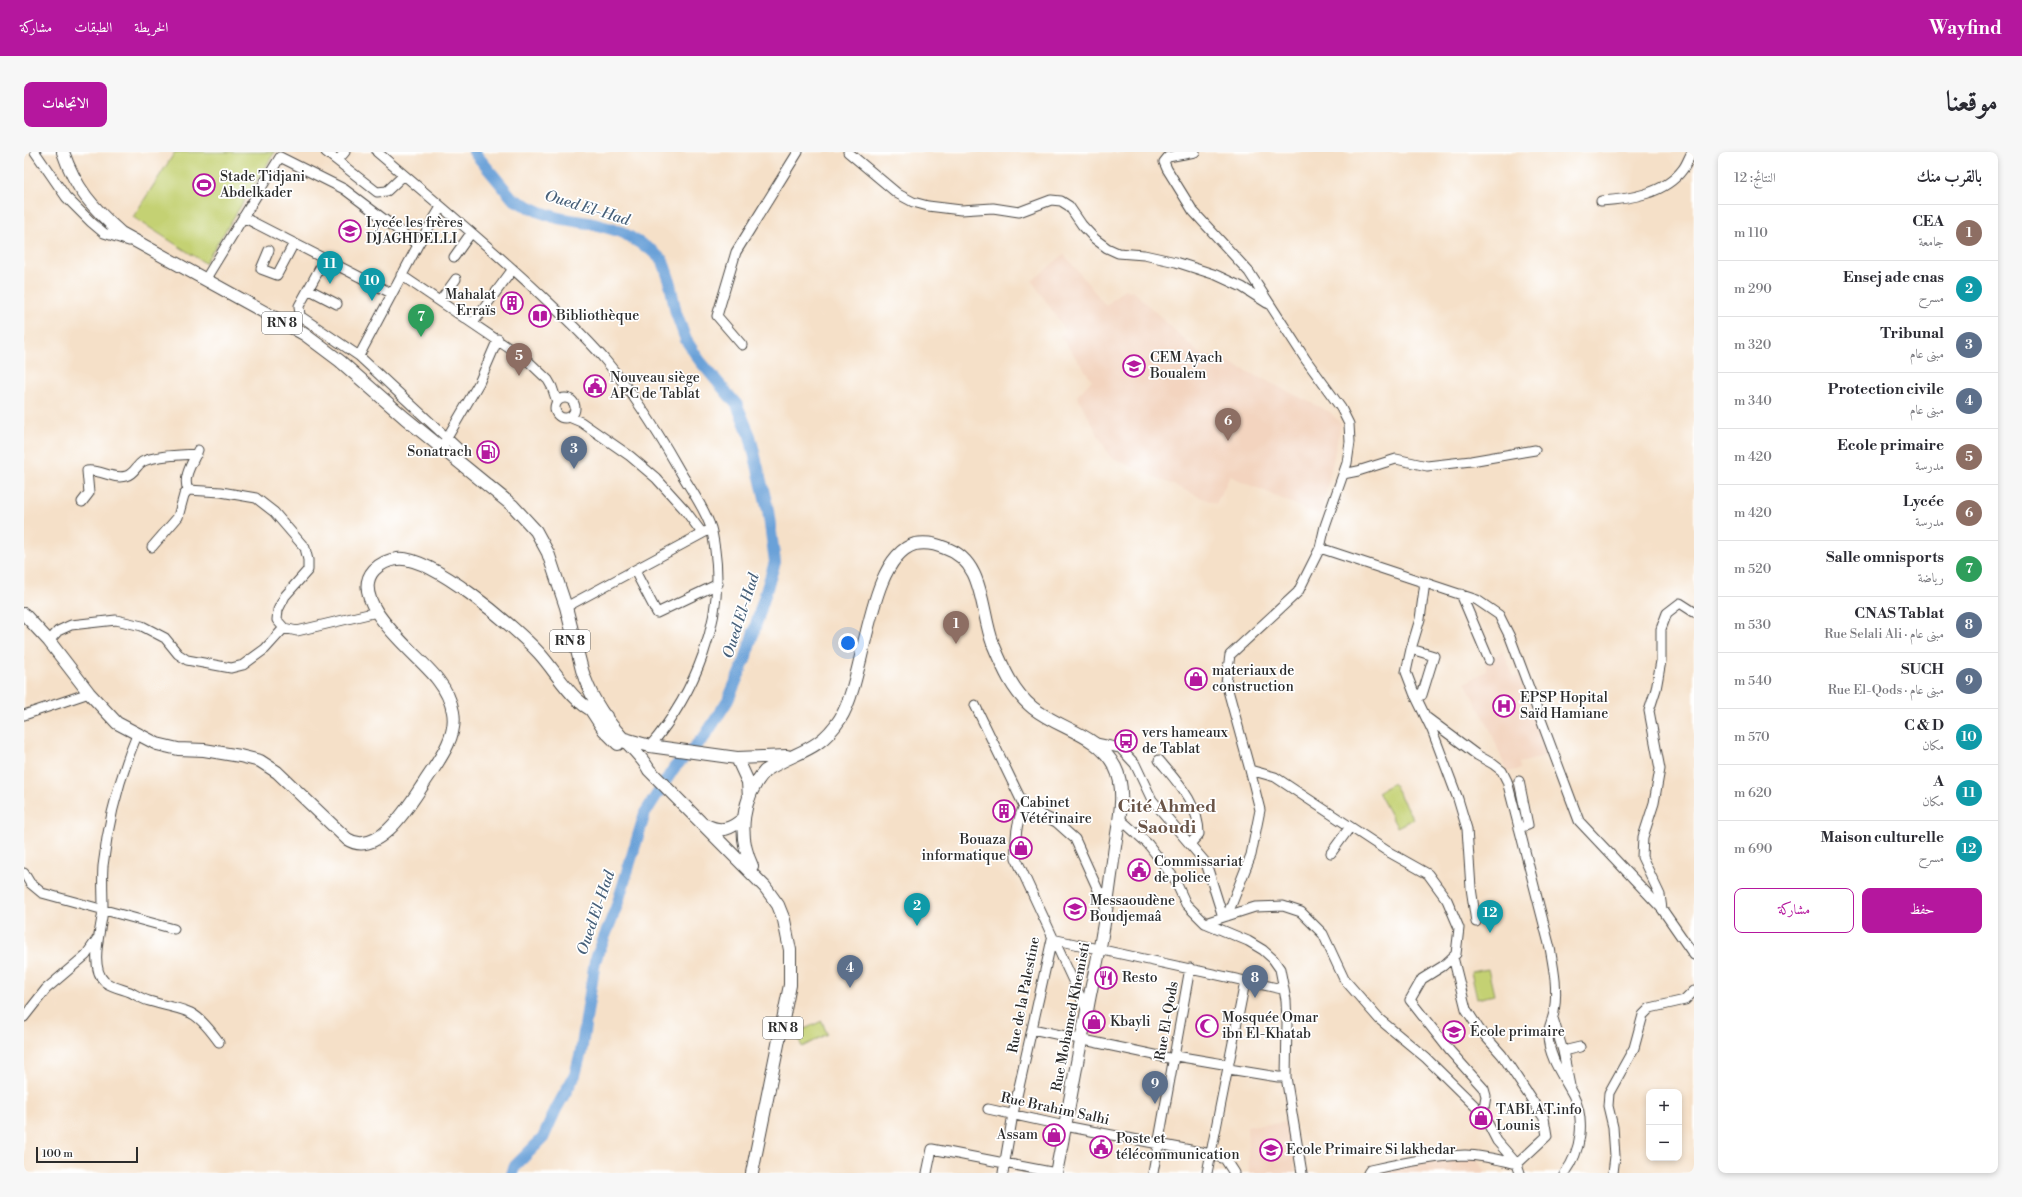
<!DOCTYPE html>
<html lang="ar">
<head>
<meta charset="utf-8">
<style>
  :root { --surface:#fff; --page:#f7f7f7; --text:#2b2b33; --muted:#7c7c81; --line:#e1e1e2; --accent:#b5179e }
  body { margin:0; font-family:"Libre Bodoni",Amiri,serif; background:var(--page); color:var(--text); direction:rtl }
  .controls { position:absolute; right:12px; bottom:12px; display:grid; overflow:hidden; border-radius:8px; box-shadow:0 2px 6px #0003 }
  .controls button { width:36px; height:36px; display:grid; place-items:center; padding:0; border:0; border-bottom:1px solid var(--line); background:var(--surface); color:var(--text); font:20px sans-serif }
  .scale { position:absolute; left:12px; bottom:10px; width:102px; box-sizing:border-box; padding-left:4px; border:2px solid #2b2b2b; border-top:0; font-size:11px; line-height:14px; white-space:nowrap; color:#2b2b2b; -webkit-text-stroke:3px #fff; paint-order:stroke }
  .you { position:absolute; left:824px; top:491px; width:14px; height:14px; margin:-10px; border:3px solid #fff; border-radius:50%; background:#1a73e8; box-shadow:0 0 0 6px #1a73e833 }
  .badge { display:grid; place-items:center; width:26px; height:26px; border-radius:50%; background:var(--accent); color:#fff; font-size:13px; font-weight:700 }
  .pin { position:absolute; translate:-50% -33px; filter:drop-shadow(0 1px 2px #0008) }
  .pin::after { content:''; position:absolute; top:21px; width:14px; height:12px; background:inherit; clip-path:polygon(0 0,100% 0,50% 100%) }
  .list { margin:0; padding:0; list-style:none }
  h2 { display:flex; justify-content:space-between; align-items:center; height:52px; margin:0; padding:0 16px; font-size:17px }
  h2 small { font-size:13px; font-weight:400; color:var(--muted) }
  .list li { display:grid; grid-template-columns:26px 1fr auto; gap:12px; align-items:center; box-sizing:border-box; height:56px; padding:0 16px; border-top:1px solid var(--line) }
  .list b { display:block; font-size:15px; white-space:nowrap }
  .list p { margin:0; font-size:13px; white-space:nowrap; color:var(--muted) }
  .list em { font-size:13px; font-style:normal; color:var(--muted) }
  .actions { display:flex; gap:8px; padding:12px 16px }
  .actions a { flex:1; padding:9px 0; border:1px solid var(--accent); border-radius:8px; text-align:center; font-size:14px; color:var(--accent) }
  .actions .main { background:var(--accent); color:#fff }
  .map { position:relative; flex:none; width:1670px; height:1021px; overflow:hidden; direction:ltr; border-radius:8px }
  header { display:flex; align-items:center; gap:24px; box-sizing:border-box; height:56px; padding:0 20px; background:var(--accent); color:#fff }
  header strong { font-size:19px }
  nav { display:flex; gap:22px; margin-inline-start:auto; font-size:14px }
  .intro { display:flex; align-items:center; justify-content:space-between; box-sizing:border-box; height:96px; padding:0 24px }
  h1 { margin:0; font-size:28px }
  .button { padding:10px 18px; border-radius:8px; background:var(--accent); color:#fff; font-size:14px; font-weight:700 }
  main { display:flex; gap:24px; padding:0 24px }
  aside { flex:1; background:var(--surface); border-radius:8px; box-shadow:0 2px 6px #0003 }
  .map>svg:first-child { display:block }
</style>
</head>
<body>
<header>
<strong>Wayfind</strong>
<nav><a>الخريطة</a><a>الطبقات</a><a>مشاركة</a></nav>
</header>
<div class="intro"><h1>موقعنا</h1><a class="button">الاتجاهات</a></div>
<main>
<aside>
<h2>بالقرب منك<small>النتائج: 12</small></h2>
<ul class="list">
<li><span class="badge" style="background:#8d6e63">1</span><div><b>CEA</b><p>جامعة</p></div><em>110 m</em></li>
<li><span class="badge" style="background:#0f9aa8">2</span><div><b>Ensej ade cnas</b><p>مسرح</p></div><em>290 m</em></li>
<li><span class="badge" style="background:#5c6f8a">3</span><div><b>Tribunal</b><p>مبنى عام</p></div><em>320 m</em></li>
<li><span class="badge" style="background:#5c6f8a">4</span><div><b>Protection civile</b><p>مبنى عام</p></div><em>340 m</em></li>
<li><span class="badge" style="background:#8d6e63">5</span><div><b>Ecole primaire</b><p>مدرسة</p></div><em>420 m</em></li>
<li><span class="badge" style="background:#8d6e63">6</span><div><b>Lycée</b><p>مدرسة</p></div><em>420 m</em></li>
<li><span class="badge" style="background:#2e9e5b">7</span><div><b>Salle omnisports</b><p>رياضة</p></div><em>520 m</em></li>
<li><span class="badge" style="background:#5c6f8a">8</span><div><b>CNAS Tablat</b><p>مبنى عام · Rue Selali Ali</p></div><em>530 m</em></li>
<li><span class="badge" style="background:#5c6f8a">9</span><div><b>SUCH</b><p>مبنى عام · Rue El-Qods</p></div><em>540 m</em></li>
<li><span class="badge" style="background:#0f9aa8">10</span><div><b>C &amp; D</b><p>مكان</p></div><em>570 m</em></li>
<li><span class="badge" style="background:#0f9aa8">11</span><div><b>A</b><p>مكان</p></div><em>620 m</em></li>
<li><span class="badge" style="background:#0f9aa8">12</span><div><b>Maison culturelle</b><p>مسرح</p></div><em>690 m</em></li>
</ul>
<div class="actions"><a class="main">حفظ</a><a>مشاركة</a></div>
</aside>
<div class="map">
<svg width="1670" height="1021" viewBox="0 0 1670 1021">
  <rect width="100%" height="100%" fill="#fff"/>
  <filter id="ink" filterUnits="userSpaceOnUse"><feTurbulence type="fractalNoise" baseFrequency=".025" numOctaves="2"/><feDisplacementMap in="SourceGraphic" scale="8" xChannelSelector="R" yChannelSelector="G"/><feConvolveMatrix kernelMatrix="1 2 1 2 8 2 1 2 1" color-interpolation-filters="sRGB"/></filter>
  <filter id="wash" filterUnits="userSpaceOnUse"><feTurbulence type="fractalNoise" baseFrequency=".012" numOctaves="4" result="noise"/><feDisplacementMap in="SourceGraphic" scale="16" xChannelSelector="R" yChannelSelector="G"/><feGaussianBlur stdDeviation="0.9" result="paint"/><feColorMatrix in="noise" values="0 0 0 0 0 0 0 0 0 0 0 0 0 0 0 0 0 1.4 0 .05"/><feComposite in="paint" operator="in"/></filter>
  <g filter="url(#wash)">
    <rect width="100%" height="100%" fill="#f5e0c8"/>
    <path fill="#f3d4bf" d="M1040 102 1082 154 1100 137 1110 140 1175 201 1202 209 1306 260 1317 272 1297 364 1206 324 1192 352 1086 305 1053 244 1068 228 1036 184 1042 179 1008 129Z
      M1479 499 1490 525 1495 523 1525 604 1495 611 1496 617 1483 620 1466 577 1441 531 1462 519 1461 511Z
      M1267 970 1272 1021H1225L1223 974Z
      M1447 999 1462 1021H1351Z"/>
    <path fill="#c4d173" stroke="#787e4f" d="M151 0H251L181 111 109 65Z
      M1369 631 1389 667 1373 675 1354 640Z
      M1464 817 1470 843 1453 847 1447 820Z
      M798 869 803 882 778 895 772 881Z"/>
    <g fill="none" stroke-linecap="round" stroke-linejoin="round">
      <path stroke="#6aa1d8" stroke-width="12" d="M450 0 489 47 516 60 534 66 570 72 598 80 627 98 639 109 645 127 652 161 662 188 676 209 713 253 726 284 744 358 751 410 721 508 704 548 681 584 650 616 621 661 593 753 571 809 557 900 551 923 532 957 519 986 491 1014 488 1021"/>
    </g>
  </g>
  <g filter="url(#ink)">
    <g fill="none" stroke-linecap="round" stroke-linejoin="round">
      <g stroke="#494643" stroke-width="11">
        <path id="minor" d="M11 0 42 45 67 70 80 81 105 89
          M302 0 353 40 363 39 380 23
          M353 0C408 47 464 93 516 142 539 164 562 185 582 209 609 241 632 277 653 314 664 334 680 354 687 376 689 383 690 391 691 398 701 468 671 541 626 594
          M824 0 874 42 889 50 904 54 937 58 969 56 995 60 1027 48 1037 49 1045 54 1058 73 1071 87 1083 96 1094 101 1120 103 1152 110 1192 123 1218 135 1243 151
          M1171 0 1144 5 1140 10 1143 17 1169 59 1225 120 1282 208 1317 256 1325 272 1326 290 1323 311 1301 374 1296 396
          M314 8 321 0
          M1577 49C1606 47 1641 42 1659 17 1663 12 1665 5 1668 0
          M219 65 367 141
          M245 98 237 117 253 123 270 91
          M430 105 447 81
          M301 107 275 154 276 164 335 204 436 298
          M377 123 504 209 524 228 528 235 533 250
          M181 128 256 5 320 37 394 93
          M284 137 313 152
          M416 149 432 127
          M449 171 489 117
          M718 193 693 164 712 100 774 0
          M335 204 394 93 417 55
          M531 256a10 10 0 1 1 20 0a10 10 0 1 1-20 0Z
          M545 265 557 270 606 304 632 326 661 358 678 381
          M420 291 455 231 474 187
          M1319 322 1334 319 1372 307 1403 314 1447 309 1511 298
          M164 338C158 325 169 310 174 298
          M58 350 65 341 63 319C76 317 89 328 102 324 110 322 112 314 118 310 130 303 158 303 173 302
          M128 395 154 365 160 343 164 338 197 340 232 346 250 360 281 396 284 408V418L261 444 254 458 253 468 260 476 273 479 353 460
          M611 419 633 461 694 432
          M1401 430 1396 467 1387 497 1410 504 1398 543 1390 541 1408 578 1434 647 1443 677 1447 736 1452 770
          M1437 442 1465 508
          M542 455 683 379
          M25 489 34 479 47 473 92 468 118 474 141 486 154 502 163 508 207 516 219 513 241 497 260 476
          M1387 497 1382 520 1390 541
          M951 553 1000 654 1032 670 1051 687 1075 740 1084 749
          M0 563 65 541
          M1402 565 1453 603 1469 612 1478 619 1483 629 1526 796C1530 818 1534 838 1530 860 1529 867 1524 876 1524 884 1525 906 1539 924 1549 943 1562 968 1557 999 1541 1021
          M113 583C96 624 84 670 79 714 78 728 79 743 79 757 78 775 64 815 81 830 88 835 98 837 106 840 112 843 118 847 125 849 165 861 168 853 195 890
          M1072 591 1096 596 1111 612 1128 648 1182 711 1199 765
          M1135 608C1153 630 1175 652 1175 682L1166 692
          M1226 618 1202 531 1206 503 1274 440 1296 396 1453 448 1475 463 1486 485 1555 669 1638 757 1670 803
          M1495 629 1504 673 1495 676
          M1000 654C992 671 991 687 992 706L1063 859
          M1095 666 1124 692 1150 726 1162 752 1181 771 1224 789 1239 798 1249 807 1256 817 1262 848 1263 871 1262 925 1278 1021
          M1307 701 1326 675
          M0 721 6 731 18 741 150 777
          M1638 757 1636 743 1618 705 1619 685 1630 651 1636 617 1625 559 1632 537 1637 509V477L1643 461 1656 451 1670 460
          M1203 764 1227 703 1236 658 1226 618 1251 625 1363 699 1404 722 1423 748 1435 776 1432 802 1419 814 1398 827 1386 848 1426 899 1460 937 1462 944 1459 962
          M1181 771 1231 755 1259 754 1277 760 1299 782 1320 827 1355 867 1402 906 1459 962 1473 989 1493 1012 1496 1021
          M1028 787 1258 837
          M0 865 22 837 62 803 73 787
          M1529 866 1539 899
          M1008 877 1145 906 1152 904 1205 913
          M1205 917 1254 925H1262
          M1546 934 1539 899 1556 895
          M964 957 1041 974 1187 1002 1201 1007 1210 1021
          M903 1021 908 997 1032 1021
          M979 1021 989 962 1028 787
          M1129 1021 1166 816
          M1183 1021 1221 830
          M1344 1021 1346 1018C1377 1011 1410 1004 1441 1003 1458 1003 1477 1008 1493 1012L1523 984 1520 966 1478 903 1455 877 1442 857 1429 805
          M1589 1021 1591 1004 1589 975 1584 954 1585 941 1610 896 1619 863 1626 856 1661 848 1670 839"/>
      </g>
      <g stroke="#494643" stroke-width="14">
        <path id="major" d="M39 0C51 36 69 56 97 81L280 182 316 209 381 266 489 354 512 379 524 401 542 455 558 518C565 541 579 564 595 582 605 594 618 604 625 618L741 735 754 753 760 768 766 798V833L728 1021
          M0 462 25 489 65 541 93 571 133 592 154 597 180 598 216 604 236 609 253 620 323 687C354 707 386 652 400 631 412 612 434 586 429 560 427 549 421 537 414 528 398 505 321 450 350 418 356 412 364 408 373 407 407 403 491 475 515 501 536 524 550 556 582 564
          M567 558 580 578 594 592
          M601 587 626 594 713 606 763 604
          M713 606 724 630 725 646
          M682 673C698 681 707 677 720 666
          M728 714C713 683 718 645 741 619 771 599 794 601 816 567 842 527 843 406 891 392 901 390 912 392 921 396 961 409 956 458 969 492 979 516 989 540 1009 556 1037 578 1074 582 1091 615 1104 640 1093 675 1090 702 1086 729 1083 756 1078 783 1074 809 1067 834 1063 859 1052 913 1043 967 1032 1021"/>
      </g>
      <use href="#minor" stroke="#fff" stroke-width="9"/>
      <use href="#major" stroke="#fff" stroke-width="12"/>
    </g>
  </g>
  <defs>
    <g id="stadium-ring" transform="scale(1.15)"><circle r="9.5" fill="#fff" stroke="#b5179e" stroke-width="1.5"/><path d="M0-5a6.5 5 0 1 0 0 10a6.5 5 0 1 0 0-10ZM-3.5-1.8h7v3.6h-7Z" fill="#b5179e"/></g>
    <g id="school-ring" transform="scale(1.15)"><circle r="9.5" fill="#fff" stroke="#b5179e" stroke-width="1.5"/><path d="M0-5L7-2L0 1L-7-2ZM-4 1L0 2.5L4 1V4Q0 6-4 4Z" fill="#b5179e"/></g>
    <g id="building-ring" transform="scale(1.15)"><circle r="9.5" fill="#fff" stroke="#b5179e" stroke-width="1.5"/><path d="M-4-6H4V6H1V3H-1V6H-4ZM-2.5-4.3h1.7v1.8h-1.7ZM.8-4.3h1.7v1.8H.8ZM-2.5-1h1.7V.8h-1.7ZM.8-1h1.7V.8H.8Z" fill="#b5179e"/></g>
    <g id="library-ring" transform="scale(1.15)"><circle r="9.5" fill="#fff" stroke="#b5179e" stroke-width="1.5"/><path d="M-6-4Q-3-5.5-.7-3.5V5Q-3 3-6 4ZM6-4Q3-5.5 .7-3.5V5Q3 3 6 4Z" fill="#b5179e"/></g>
    <g id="civic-ring" transform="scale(1.15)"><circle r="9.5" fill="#fff" stroke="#b5179e" stroke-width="1.5"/><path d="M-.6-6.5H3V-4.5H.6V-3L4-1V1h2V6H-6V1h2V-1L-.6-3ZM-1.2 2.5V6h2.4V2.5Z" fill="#b5179e"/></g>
    <g id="fuel-ring" transform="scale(1.15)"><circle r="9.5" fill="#fff" stroke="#b5179e" stroke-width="1.5"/><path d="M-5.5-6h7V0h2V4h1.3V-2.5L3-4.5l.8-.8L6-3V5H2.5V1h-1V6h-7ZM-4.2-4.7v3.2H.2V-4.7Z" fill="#b5179e"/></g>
    <g id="shop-ring" transform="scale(1.15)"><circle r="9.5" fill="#fff" stroke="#b5179e" stroke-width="1.5"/><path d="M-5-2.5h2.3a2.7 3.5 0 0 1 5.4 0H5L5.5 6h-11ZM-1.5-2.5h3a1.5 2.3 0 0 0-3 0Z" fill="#b5179e"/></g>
    <g id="hospital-ring" transform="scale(1.15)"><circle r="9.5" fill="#fff" stroke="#b5179e" stroke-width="1.5"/><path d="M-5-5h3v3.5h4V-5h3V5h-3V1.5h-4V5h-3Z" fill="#b5179e"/></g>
    <g id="bus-ring" transform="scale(1.15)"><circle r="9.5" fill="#fff" stroke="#b5179e" stroke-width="1.5"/><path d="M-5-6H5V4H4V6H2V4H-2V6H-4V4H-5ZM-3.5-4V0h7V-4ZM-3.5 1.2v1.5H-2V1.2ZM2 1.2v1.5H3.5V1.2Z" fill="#b5179e"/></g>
    <g id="restaurant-ring" transform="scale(1.15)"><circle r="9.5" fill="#fff" stroke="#b5179e" stroke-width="1.5"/><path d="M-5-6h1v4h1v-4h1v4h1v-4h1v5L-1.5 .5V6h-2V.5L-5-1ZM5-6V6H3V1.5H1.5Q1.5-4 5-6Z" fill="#b5179e"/></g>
    <g id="mosque-ring" transform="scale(1.15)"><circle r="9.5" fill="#fff" stroke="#b5179e" stroke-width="1.5"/><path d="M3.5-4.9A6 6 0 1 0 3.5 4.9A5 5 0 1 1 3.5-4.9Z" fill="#b5179e"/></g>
  </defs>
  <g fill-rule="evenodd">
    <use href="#stadium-ring" x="180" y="33"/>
    <use href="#school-ring" x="326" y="79"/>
    <use href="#building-ring" x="488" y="151"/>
    <use href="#library-ring" x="516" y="164"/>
    <use href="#school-ring" x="1110" y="214"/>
    <use href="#civic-ring" x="571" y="234"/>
    <use href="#fuel-ring" x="464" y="300"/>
    <use href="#shop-ring" x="1172" y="527"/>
    <use href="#hospital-ring" x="1480" y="554"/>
    <use href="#bus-ring" x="1102" y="589"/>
    <use href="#building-ring" x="980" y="659"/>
    <use href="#shop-ring" x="997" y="696"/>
    <use href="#civic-ring" x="1115" y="718"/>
    <use href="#school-ring" x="1051" y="757"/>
    <use href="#restaurant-ring" x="1082" y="826"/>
    <use href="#shop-ring" x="1070" y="870"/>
    <use href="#mosque-ring" x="1183" y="874"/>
    <use href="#school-ring" x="1430" y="880"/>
    <use href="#shop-ring" x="1457" y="966"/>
    <use href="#shop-ring" x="1030" y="983"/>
    <use href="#civic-ring" x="1077" y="995"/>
    <use href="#school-ring" x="1247" y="998"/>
  </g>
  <g text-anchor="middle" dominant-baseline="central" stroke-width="3.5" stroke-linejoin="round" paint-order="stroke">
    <g fill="#fff" stroke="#6b6b6b" stroke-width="1">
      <rect x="238" y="160" width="40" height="22" rx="3"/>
      <rect x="526" y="478" width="40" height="22" rx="3"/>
      <rect x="739" y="865" width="40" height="22" rx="3"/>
    </g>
    <g font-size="13" font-weight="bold" fill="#2b2b2b">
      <text x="258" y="171">RN 8</text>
      <text x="546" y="489">RN 8</text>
      <text x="759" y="876">RN 8</text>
    </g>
    <g font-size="14" fill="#2b2b2b" stroke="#fff" text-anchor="start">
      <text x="196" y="25">Stade Tidjani<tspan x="196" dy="16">Abdelkader</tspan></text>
      <text x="342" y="71">Lycée les frères<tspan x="342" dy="16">DJAGHDELLI</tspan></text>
      <text x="472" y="143" text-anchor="end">Mahalat<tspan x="472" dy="16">Erraïs</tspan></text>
      <text x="532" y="164">Bibliothèque</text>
      <text x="1126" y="206">CEM Ayach<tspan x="1126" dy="16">Boualem</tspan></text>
      <text x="586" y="226">Nouveau siège<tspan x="586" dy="16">APC de Tablat</tspan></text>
      <text x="448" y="300" text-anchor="end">Sonatrach</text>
      <text x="1188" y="519">materiaux de<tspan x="1188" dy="16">construction</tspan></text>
      <text x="1496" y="546">EPSP Hopital<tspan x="1496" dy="16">Saïd Hamiane</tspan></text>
      <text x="1118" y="581">vers hameaux<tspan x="1118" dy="16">de Tablat</tspan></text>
      <text x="996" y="651">Cabinet<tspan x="996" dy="16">Vétérinaire</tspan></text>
      <text x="982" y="688" text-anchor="end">Bouaza<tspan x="982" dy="16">informatique</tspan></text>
      <text x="1130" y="710">Commissariat<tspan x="1130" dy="16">de police</tspan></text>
      <text x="1066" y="749">Messaoudène<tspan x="1066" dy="16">Boudjemaâ</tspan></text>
      <text x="1098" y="826">Resto</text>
      <text x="1198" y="866">Mosquée Omar<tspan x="1198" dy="16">ibn El-Khatab</tspan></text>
      <text x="1086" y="870">Kbayli</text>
      <text x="1446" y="880">École primaire</text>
      <text x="1472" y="958">TABLAT.info<tspan x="1472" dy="16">Lounis</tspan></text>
      <text x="1014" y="983" text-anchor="end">Assam</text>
      <text x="1092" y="987">Poste et<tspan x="1092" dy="16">télécommunication</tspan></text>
      <text x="1262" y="998">Ecole Primaire Si lakhedar</text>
    </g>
    <g font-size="14" fill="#2b2b2b" stroke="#fff">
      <text transform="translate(1000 843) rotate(-79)">Rue de la Palestine</text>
      <text transform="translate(1047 865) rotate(-79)">Rue Mohamed Khemisti</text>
      <text transform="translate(1143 869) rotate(-80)">Rue El-Qods</text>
      <text transform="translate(1031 957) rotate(12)">Rue Brahim Salhi</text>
    </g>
    <g font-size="15" font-style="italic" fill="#476079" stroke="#fff">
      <text transform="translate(563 56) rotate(17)">Oued El-Had</text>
      <text transform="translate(717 464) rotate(-72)">Oued El-Had</text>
      <text transform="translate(572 761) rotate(-71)">Oued El-Had</text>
    </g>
    <g font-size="18" font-weight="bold" fill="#6a5447" stroke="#fff">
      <text x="1143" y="654">Cité Ahmed<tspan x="1143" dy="21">Saoudi</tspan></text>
    </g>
  </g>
</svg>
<div class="controls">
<button>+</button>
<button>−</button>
</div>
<div class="scale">100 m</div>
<div class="you"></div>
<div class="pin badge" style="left:932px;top:492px;background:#8d6e63">1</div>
<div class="pin badge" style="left:893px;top:774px;background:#0f9aa8">2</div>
<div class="pin badge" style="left:550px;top:317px;background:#5c6f8a">3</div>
<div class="pin badge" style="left:826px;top:836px;background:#5c6f8a">4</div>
<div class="pin badge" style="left:495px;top:224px;background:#8d6e63">5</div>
<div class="pin badge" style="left:1204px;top:289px;background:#8d6e63">6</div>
<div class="pin badge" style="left:397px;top:185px;background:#2e9e5b">7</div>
<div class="pin badge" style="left:1231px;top:846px;background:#5c6f8a">8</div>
<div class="pin badge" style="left:1131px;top:952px;background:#5c6f8a">9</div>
<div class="pin badge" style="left:348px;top:149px;background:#0f9aa8">10</div>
<div class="pin badge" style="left:306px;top:132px;background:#0f9aa8">11</div>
<div class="pin badge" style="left:1466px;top:781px;background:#0f9aa8">12</div>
</div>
</main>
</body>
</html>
